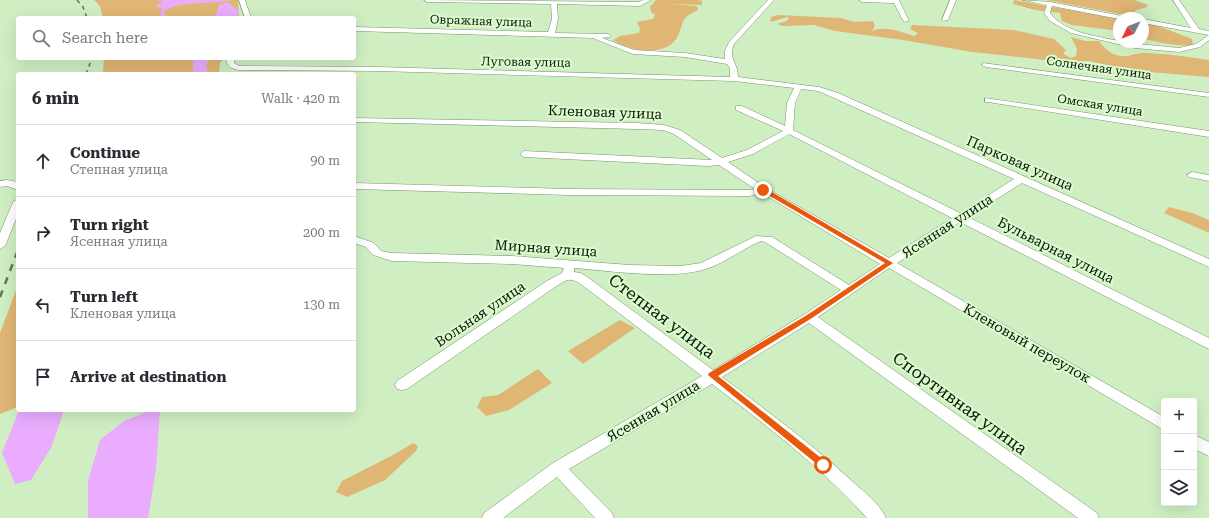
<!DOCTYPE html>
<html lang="en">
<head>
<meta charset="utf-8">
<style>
  :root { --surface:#fff; --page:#f2f2f3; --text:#2b2b33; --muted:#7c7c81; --line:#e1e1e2 }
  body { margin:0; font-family:"Roboto Serif",serif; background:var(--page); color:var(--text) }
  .controls { position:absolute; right:12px; bottom:12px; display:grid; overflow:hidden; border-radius:4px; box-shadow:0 4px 16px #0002 }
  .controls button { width:36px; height:36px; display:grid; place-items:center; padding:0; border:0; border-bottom:1px solid var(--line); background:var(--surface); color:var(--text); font:20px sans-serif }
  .compass { position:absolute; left:1113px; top:12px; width:36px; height:36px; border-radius:50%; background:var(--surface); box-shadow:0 4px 16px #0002; rotate:227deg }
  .stop { position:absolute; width:12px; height:12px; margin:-9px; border:3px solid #ea580c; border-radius:50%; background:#fff }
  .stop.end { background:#ea580c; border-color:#fff; box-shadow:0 1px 4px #0008 }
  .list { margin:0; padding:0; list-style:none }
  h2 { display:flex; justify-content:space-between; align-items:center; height:52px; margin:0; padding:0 16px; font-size:17px }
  h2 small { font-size:13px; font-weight:400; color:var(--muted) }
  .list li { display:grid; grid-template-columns:26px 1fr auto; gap:12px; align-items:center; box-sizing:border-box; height:72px; padding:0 16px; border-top:1px solid var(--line) }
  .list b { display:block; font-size:15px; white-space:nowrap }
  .list p { margin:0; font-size:13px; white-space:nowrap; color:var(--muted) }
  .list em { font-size:13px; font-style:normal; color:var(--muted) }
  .icon { flex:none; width:22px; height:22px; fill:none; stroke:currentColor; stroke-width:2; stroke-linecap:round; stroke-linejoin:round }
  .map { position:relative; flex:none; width:1209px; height:518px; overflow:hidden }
  .search { position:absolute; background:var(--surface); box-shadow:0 4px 16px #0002; left:16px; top:16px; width:340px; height:44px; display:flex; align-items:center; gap:10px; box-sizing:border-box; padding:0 14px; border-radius:4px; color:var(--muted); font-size:15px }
  .panel { position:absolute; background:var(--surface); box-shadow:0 4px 16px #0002; left:16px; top:72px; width:340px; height:340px; border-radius:4px }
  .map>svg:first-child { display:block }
</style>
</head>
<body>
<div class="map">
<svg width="1209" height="518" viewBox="0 0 1209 518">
  <rect width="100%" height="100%" fill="#cfefc3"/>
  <path fill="#e0b674" d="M94 0H238L239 18H103L100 6Z
    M656 0H698L702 1V5L669 4 697 6 698 10C695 12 690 14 687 16 681 21 681 33 676 39 664 57 629 51 613 40L620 36 639 33 640 29 637 22 653 19 655 15 651 12 650 7Z
    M1014 0 1119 19V31L1072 25 1062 21 1060 13 1035 10 1013 4Z
    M1046 0H1134L1148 5 1145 8 1136 10 1131 16Z
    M778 15 841 18 854 22 873 21 875 26 872 31C884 25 902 32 914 36L918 33 910 29 912 25 1014 30 1054 39 1066 50 1063 54 1071 58 1076 56 1077 49 1071 37 1085 41H1099C1105 49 1111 55 1122 56 1129 57 1136 53 1143 53 1166 53 1187 57 1209 60V77L1150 72 1116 67 1089 61 1063 62 972 52 903 40 835 31 814 25 783 26 777 24 787 21 789 17C782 17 777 22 770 21L771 17Z
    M1143 23 1156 25 1192 39 1193 45C1176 47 1160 42 1143 39Z
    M104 58H224L220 63 219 74H103Z
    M1169 207 1192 213 1209 220V233L1164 213Z
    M18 285V407L0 414V333Z
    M620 320 635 328 583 364 568 351Z
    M538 369 552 383 509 410 486 416 477 407 482 397 498 395Z
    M413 443 418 446 416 451 385 480 347 497 336 492 342 481 395 454Z"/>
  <path fill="#e9acfe" d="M155 0H232C210 5 183 0 164 11L166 18H161L160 16 162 8 155 6 164 1Z
    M227 2 239 11 237 18H209L216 15 219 5Z
    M193 58H210L206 65 208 74H193Z
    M19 410H64L52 446 31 480 15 484 2 453Z
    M151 410H160L156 469 148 518H88V481L100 440 124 421Z"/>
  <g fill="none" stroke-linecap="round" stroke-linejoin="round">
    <g stroke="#77946c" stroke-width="1">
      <path id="minor" d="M239 0H245L251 18H245Z
        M424 0 639 2 643 0H651L640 6 557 4 558 19 555 33 608 34 610 35V37L602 38 634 50 685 53 725 59V51L729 42 768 0H774L734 44C728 60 738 62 738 77L819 87 838 93 1209 259V267L1022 183 968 217 1209 338V349L960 222 897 263 1164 417V430L889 268 818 317 1097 513 1099 518H1078L809 323 722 377C767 411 812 444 853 482 864 492 880 504 886 518H867C821 467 766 425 712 384L569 469 612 513 614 518H595L557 477 503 518H482L484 513 553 463 702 376 582 285C569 276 567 280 555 287L407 389 402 390 397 389 395 385 397 381 547 281 562 273 564 268 512 264 392 261 373 255 366 247 354 243V236L374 243 381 251 392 253 512 256 630 265 681 266 701 263 756 236 772 237 849 285 880 264 762 193 749 196 569 195 354 189V183L569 189 749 190 755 189 719 165 708 166 524 157 520 154 524 151 712 160 674 134 663 130 637 129 354 122V118L637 123 664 125 680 130 722 158 747 150 783 131 736 110V106H742L785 126 787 103 794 88 734 81 378 71 239 70C232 69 226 66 226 58H234V63L239 66 378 67 730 77V68L727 64 685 57 633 54 595 39 594 38 354 31V27L548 32 552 19 551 4 427 2ZM801 89 818 91 832 97 1014 179 960 213 793 130 795 103ZM789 134 952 218 889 258 766 188 728 162 753 154ZM761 241 765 242 841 290 805 314 713 370 590 279 581 273 574 272V268C612 271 671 280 706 269 725 263 742 249 761 241Z
        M859 0H899L909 21 904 22 894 3 862 2Z
        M950 0H956L948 20 943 21 942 20Z
        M1023 0 1050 2 1128 17 1129 18 1119 19 1052 6 1050 13C1065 33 1096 36 1119 41V42L1179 48 1196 44 1209 35V40L1200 47 1179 52 1135 48 1071 33 1050 21 1044 13 1047 5Z
        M1173 0H1179L1199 29 1209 31V35L1143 23V19L1191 28Z
        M983 63 1209 93V97L986 67 982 65Z
        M985 98 1209 131V137L988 102H985Z
        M1192 172 1209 175V181L1189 177 1187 175Z
        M7 180 18 182V190L7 186 0 187V181Z
        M18 199V214L5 246 0 249V233L13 202Z
        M1194 435 1209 442V456L1194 449Z"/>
    </g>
    <use href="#minor" fill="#fff" fill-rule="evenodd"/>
    <path stroke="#607458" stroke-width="1.5" stroke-dasharray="4 4" stroke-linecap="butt" d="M77 0 83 7 87 18
      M86 74 92 58"/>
    <path stroke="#607458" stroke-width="2.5" stroke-dasharray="7 7" stroke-linecap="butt" d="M0 297 18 250"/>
  </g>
  <path fill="#ea580c" d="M761 188H765L893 263 812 318 718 376 826 462 827 465 826 467 823 469 708 375 709 373 807 315 885 263 761 191Z"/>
  <g text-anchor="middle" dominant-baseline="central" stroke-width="4" stroke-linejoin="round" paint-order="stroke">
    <g font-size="12" fill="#0c1708" stroke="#dcfcd0">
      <text transform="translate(481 21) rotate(2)">Овражная улица</text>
      <text transform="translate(526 62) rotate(1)">Луговая улица</text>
      <text transform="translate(1099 68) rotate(8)">Солнечная улица</text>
      <text transform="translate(1100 105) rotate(9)">Омская улица</text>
    </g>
    <g font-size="14" fill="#0c1708" stroke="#dcfcd0">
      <text transform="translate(605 112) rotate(2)">Кленовая улица</text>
      <text transform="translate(1020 163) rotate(24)">Парковая улица</text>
      <text transform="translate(947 226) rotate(-33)">Ясенная улица</text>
      <text transform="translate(546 248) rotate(4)">Мирная улица</text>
      <text transform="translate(1056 250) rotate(27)">Бульварная улица</text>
      <text transform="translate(480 314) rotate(-34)">Вольная улица</text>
      <text transform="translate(1027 343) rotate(30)">Кленовый переулок</text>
      <text transform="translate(653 411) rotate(-31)">Ясенная улица</text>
    </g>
    <g font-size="17" fill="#0c1708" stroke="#dcfcd0">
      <text transform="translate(662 316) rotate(37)">Степная улица</text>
      <text transform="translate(960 403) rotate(36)">Спортивная улица</text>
    </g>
  </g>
</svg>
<div class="controls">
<button>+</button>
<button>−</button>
<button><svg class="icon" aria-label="layers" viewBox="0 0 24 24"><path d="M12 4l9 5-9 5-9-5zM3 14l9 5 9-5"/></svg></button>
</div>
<svg class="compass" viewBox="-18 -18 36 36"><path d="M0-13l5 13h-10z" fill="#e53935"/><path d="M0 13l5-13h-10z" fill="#7c7c81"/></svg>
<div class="stop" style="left:823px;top:465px"></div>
<div class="stop end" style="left:763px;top:190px"></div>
<div class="search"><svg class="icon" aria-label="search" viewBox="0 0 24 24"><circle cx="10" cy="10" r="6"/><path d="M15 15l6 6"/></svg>Search here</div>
<section class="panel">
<h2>6 min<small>Walk · 420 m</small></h2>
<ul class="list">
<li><svg class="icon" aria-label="ahead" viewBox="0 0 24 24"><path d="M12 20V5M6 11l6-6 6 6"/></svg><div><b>Continue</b><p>Степная улица</p></div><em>90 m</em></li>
<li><svg class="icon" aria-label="right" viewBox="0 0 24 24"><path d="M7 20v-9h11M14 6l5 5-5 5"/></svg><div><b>Turn right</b><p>Ясенная улица</p></div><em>200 m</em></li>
<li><svg class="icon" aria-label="left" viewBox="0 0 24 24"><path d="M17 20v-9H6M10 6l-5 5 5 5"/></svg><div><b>Turn left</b><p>Кленовая улица</p></div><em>130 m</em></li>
<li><svg class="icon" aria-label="arrive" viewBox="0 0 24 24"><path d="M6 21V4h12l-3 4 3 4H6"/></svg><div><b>Arrive at destination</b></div></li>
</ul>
</section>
</div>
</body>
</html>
